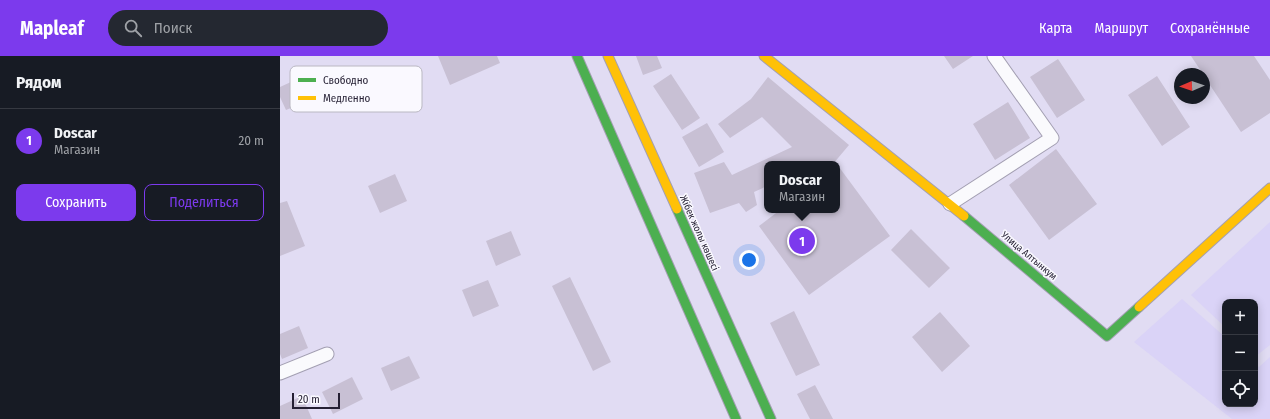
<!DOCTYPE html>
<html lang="ru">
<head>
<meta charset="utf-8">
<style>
  :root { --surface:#171b24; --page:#242831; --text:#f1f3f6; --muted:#9ea1a6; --line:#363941; --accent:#7c3aed }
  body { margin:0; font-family:"Fira Sans Condensed",sans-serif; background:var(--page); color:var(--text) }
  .controls { position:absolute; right:12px; bottom:12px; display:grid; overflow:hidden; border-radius:8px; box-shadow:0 2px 10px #0003 }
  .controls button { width:36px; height:36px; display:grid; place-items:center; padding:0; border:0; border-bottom:1px solid var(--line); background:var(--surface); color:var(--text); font:20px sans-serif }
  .compass { position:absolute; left:894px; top:12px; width:36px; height:36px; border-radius:50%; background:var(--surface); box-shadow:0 2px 10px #0003; rotate:268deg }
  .scale { position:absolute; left:12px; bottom:10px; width:48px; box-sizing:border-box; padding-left:4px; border:2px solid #241f33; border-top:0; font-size:11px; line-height:14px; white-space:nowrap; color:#241f33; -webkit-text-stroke:3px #faf9ff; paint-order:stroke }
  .you { position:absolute; left:469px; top:204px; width:14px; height:14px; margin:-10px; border:3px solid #fff; border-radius:50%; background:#1a73e8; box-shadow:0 0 0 6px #1a73e833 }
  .badge { display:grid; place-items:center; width:26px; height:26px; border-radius:50%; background:var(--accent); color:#fff; font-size:13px; font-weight:700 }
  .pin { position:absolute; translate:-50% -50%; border:2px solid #fff; box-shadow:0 1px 4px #0006 }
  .popup { position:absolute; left:484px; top:105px; width:76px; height:52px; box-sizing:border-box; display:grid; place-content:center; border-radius:8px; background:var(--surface); filter:drop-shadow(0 1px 3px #0005); font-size:13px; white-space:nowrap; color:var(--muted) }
  .popup b { font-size:15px; color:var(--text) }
  .popup::after { content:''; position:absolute; left:50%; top:100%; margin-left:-8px; border:8px solid transparent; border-top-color:var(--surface) }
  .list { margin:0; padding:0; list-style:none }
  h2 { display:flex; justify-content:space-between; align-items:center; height:52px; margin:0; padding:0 16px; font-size:17px }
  h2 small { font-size:13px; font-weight:400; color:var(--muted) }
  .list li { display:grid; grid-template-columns:26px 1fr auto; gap:12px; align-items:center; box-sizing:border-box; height:64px; padding:0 16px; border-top:1px solid var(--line) }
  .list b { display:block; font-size:15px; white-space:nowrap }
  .list p { margin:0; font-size:13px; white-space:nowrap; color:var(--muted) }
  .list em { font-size:13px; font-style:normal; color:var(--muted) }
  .actions { display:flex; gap:8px; padding:12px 16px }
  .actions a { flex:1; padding:9px 0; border:1px solid var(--accent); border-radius:8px; text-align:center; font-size:14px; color:var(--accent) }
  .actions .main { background:var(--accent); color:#fff }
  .icon { flex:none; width:22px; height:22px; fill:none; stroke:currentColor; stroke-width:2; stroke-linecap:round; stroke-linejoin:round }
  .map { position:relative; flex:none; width:990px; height:363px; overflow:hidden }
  header { display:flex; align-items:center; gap:24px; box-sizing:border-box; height:56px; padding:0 20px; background:var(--accent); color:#fff }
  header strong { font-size:19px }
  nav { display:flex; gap:22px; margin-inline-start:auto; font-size:14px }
  .search { width:280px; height:36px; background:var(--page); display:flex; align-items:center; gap:10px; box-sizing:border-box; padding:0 14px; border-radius:22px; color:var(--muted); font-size:15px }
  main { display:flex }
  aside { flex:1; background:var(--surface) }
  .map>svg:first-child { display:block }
</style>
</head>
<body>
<header>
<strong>Mapleaf</strong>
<div class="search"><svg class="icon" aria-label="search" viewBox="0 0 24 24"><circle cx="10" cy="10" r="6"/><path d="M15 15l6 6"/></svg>Поиск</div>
<nav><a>Карта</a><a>Маршрут</a><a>Сохранённые</a></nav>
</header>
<main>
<aside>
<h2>Рядом<small></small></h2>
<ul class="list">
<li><span class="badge">1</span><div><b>Doscar</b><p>Магазин</p></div><em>20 m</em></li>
</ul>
<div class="actions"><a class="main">Сохранить</a><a>Поделиться</a></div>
</aside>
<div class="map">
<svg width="990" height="363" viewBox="0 0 990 363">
  <rect width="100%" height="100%" fill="#e1dcf3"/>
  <path fill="#dad3f7" d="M990 166V289L976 300 975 299V246H945V271L911 239Z
    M902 243 945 281V348H975V308L979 311 990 301V363H952L854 286Z"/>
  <path fill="#c8c0d4" d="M158 0H217L220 7 170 29Z
    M356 0H377L382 12 363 19Z
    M664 0H693L673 13Z
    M911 0H974L990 24V57L961 76 924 20V18H923Z
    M778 3 805 44 777 62 750 21Z
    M391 18 420 62 402 74 373 30Z
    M24 20 33 43 6 54 0 41V31Z
    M877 20 910 71 882 90 848 39Z
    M488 21 569 89 553 108H548L542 105 536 108H487V130L474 136 477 149 466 156 459 147 430 157 414 117 444 106 452 119 512 91 482 61 450 82 438 68 471 43Z
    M728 46 750 82 715 104 693 68Z
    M427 67 444 96 419 111 402 81Z
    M776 93 817 148 769 184 729 129Z
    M559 111 610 180 529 239 479 170 500 154H557V113Z
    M115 118 127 145 100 157 88 130Z
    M7 145 25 190 0 200V147Z
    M631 173 670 212 649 232 611 194Z
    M231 175 241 199 216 210 206 185Z
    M290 221 331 306 313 315 272 230Z
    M208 224 219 250 193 261 182 234Z
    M514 255 540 309 516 320 490 267Z
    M660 256 690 290 662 316 632 281Z
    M19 270 28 292 2 303 0 298V278Z
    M129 300 140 322 111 335 101 312Z
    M72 321 83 343 53 358 42 336Z
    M535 329 553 363H530L517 338Z
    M22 340 32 363H0V350Z"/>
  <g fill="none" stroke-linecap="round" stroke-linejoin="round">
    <g stroke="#a39fb2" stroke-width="15">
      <path id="street" d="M670 148 772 82 714 0
        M0 317 47 298"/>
    </g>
    <g stroke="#a39fb2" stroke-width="11">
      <path id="fast" d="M297 0 456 363
        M397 153 491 363
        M684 160 827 280 859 251"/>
    </g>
    <g stroke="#a39fb2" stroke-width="11">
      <path id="slow" d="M328 0 397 153
        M484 0 684 160
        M859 251 990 132"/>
    </g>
    <use href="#street" stroke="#fafafd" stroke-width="13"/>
    <use href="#fast" stroke="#4caf50" stroke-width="9"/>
    <use href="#slow" stroke="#ffc107" stroke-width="9"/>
  </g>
  <g text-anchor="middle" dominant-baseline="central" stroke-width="3" stroke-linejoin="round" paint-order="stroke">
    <g font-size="10" fill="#241f33" stroke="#faf9ff">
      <text transform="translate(419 177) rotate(66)">Жібек жолы көшесі</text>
      <text transform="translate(749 200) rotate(40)">Улица Алтынкум</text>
    </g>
  </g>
  <rect x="10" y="10" width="132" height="46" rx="6" fill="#faf9ff" stroke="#bab8c2" stroke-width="1"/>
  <rect x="18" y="22" width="18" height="4" fill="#4caf50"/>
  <rect x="18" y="40" width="18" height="4" fill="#ffc107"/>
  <g font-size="11" fill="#241f33">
    <text x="43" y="28">Свободно</text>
    <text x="43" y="46">Медленно</text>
  </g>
</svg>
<div class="controls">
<button>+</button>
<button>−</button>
<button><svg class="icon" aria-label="locate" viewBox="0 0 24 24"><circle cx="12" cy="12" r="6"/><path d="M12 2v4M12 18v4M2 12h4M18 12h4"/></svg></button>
</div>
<svg class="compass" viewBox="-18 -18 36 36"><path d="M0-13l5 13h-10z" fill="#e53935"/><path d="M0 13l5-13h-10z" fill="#9ea1a6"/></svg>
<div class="scale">20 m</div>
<div class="you"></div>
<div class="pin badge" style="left:522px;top:185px">1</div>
<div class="popup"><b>Doscar</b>Магазин</div>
</div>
</main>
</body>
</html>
